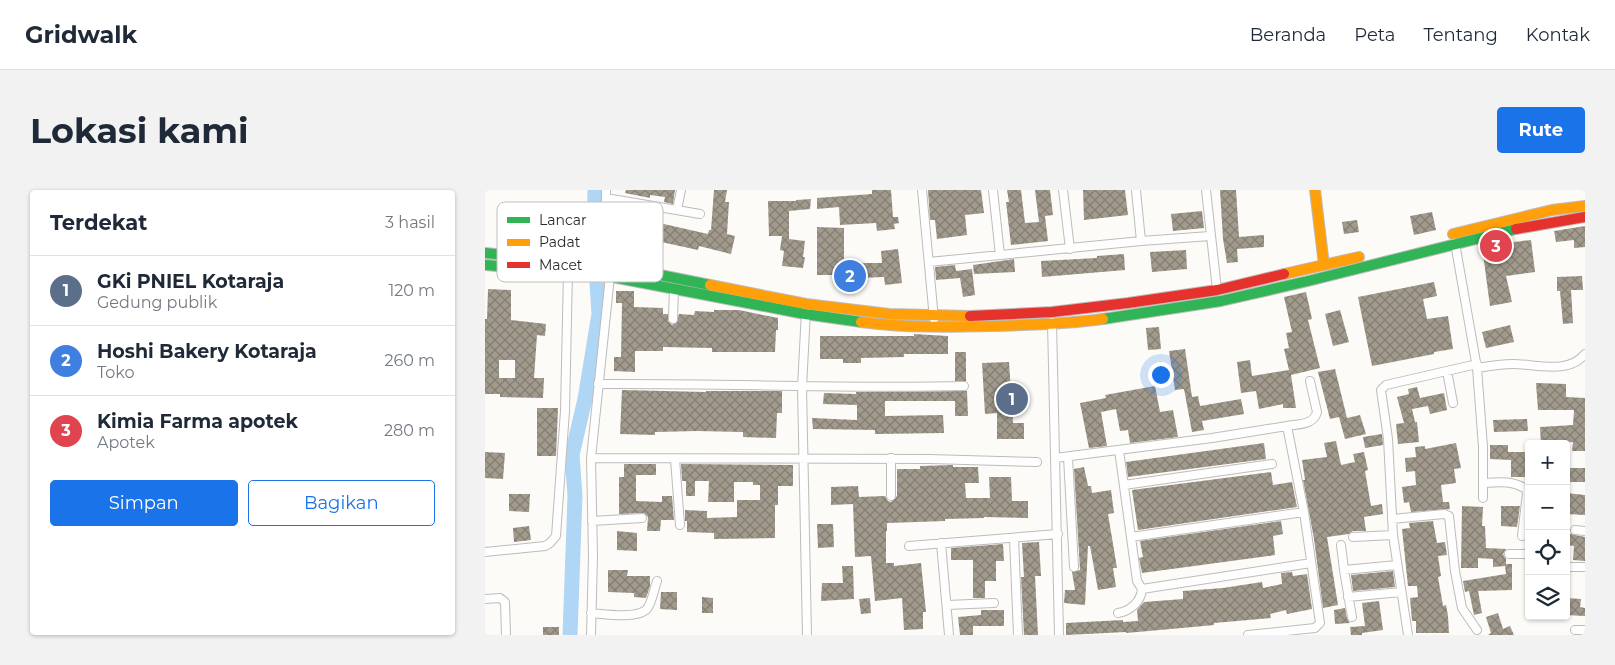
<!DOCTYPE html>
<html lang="id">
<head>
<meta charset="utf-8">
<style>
  :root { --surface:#fff; --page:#f2f2f3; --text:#1f2937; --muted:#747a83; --line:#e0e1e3; --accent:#1a73e8 }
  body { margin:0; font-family:Montserrat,sans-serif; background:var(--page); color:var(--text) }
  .controls { position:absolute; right:15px; bottom:15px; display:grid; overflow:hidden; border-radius:5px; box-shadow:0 1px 4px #0004 }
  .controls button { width:45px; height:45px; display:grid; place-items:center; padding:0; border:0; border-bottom:1px solid var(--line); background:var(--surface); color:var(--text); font:25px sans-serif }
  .you { position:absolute; left:675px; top:184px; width:18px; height:18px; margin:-12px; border:4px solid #fff; border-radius:50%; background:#1a73e8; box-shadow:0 0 0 8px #1a73e833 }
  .badge { display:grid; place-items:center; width:32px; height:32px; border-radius:50%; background:var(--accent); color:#fff; font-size:16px; font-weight:700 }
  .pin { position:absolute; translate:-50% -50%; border:2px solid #fff; box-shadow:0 1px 5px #0006 }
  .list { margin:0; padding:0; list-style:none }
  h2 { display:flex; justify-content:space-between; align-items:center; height:65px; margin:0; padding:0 20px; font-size:21px }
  h2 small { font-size:16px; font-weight:400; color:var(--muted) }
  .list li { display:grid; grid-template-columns:32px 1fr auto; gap:15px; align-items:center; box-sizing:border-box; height:70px; padding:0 20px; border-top:1px solid var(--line) }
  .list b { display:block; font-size:19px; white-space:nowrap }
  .list p { margin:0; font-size:16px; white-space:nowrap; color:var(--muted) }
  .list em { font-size:16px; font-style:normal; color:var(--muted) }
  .actions { display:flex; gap:10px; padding:15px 20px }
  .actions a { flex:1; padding:11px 0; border:1px solid var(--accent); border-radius:5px; text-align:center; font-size:18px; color:var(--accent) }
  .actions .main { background:var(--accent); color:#fff }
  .icon { flex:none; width:28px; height:28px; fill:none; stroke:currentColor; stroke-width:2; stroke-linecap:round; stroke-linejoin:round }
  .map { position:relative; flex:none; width:1100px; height:445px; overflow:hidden; border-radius:5px }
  header { display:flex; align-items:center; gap:30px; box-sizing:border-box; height:70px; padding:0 25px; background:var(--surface); border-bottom:1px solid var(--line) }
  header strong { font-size:24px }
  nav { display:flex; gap:28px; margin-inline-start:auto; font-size:18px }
  .intro { display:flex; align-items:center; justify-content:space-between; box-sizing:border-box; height:120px; padding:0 30px }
  h1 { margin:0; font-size:35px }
  .button { padding:12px 22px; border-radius:5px; background:var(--accent); color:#fff; font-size:18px; font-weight:700 }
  main { display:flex; gap:30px; padding:0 30px }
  aside { flex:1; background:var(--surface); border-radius:5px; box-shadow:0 1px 4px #0004 }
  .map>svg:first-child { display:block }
</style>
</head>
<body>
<header>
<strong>Gridwalk</strong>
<nav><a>Beranda</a><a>Peta</a><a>Tentang</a><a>Kontak</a></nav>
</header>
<div class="intro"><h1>Lokasi kami</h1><a class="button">Rute</a></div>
<main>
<aside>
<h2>Terdekat<small>3 hasil</small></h2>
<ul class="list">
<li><span class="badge" style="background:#5c6f8a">1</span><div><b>GKi PNIEL Kotaraja</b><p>Gedung publik</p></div><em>120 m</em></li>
<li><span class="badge" style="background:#3f7fe0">2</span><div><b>Hoshi Bakery Kotaraja</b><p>Toko</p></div><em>260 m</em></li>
<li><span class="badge" style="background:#e0444e">3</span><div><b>Kimia Farma apotek</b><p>Apotek</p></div><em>280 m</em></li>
</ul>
<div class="actions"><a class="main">Simpan</a><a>Bagikan</a></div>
</aside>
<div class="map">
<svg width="1100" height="445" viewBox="0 0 1100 445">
  <defs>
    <pattern id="building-cross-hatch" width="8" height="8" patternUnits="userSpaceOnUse" patternTransform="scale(1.25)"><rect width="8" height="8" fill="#a29a8d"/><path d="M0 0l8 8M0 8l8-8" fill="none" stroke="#847e73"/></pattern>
  </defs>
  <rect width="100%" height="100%" fill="#fdfbf8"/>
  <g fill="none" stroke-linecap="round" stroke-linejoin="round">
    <path stroke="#afd6f5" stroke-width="15" d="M85 445 90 306 87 265 100 209 114 124 109 45 110 0"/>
  </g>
  <path fill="url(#building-cross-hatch)" fill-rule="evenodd" d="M141 0H190L188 14 179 12 180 7 165 5V8L140 3Z
    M229 0H242L240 12H244L242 44 250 46 246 64 214 56 213 60 167 50 166 57 157 56 160 37 130 47 127 37V22L141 17 150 19 152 26 171 29 170 32 223 44 224 40H226Z
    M387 0H406L408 27H413L414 33 409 34 410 39 392 41 391 33 355 35 354 17 332 19V8L387 4Z
    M443 0H496L499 23 480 25 482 45 452 49 450 30H445Z
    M522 0H536L540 33 554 32 550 0H565L568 25 560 26 563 51 526 55 521 12H524Z
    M598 0H640L643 25 599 30Z
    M735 0H751L754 47 779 45V57L752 59 753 72 742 73 738 49Z
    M326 9 325 19 304 21V49L320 51 318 67H320L318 78 297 76 299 61 295 60 297 46H284L283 11H311V10Z
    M717 21 719 38 688 41 686 24Z
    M947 22 951 40 929 45 925 26Z
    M872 30 874 42 859 44 857 32Z
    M1100 36V57L1089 58V50L1071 52 1069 41Z
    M332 37 359 38V85H332Z
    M1046 50 1050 82 1021 86 1027 112 1005 116 997 56Z
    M413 59 417 93 400 95 399 87 374 88V73H397L396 61Z
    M701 60 702 79 667 82 665 62Z
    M639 64 640 80 557 87 556 71 612 68V66Z
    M529 69 530 82 489 84 488 75Z
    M470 75 471 81 487 79 490 105 478 107 475 88 451 90 450 77Z
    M1097 86 1098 100H1086L1088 133 1078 134 1075 101H1072V87Z
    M949 92 952 106 938 109 942 129 963 126 968 159 949 162V164L887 176 873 107Z
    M3 99 26 100V130L61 134 60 146 52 145 49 188H59L58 208 15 207V204H0V129H2ZM14 170H30V188H14Z
    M131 101H149V117L178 118V124H183V131L187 135 192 132 194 124 209 125 210 121 229 122V120H254L293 128V140H291L290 162H227V158L178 157V161H150V182L129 181V167H136L137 113H131Z
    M821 102 827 129 823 130 835 178 806 185 811 218H798V214L774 219 771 201 756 203 752 172 765 170 767 186 804 180 799 159 804 158 801 143 807 142 799 107Z
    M855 120 864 152 848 156 840 124Z
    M1025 135 1029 152 1001 158 997 142Z
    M674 137 676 159 663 160 661 138Z
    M429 144 463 146V164H419V167L376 168V173H358V169H335V146H429Z
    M700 159 707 207 713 206 715 216 756 209 759 224 717 231 719 240 707 242 699 199 690 200 684 161Z
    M470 162H481V191H470Z
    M524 172 528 233H539V249H512V223L500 224 497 173Z
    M850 179 862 228 875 225 881 244 860 249 854 227 845 229 833 182Z
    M1051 193 1081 194V207L1100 208V261H1087L1088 252 1056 254 1055 237 1088 235 1089 220H1053Z
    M670 196 675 222 688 220 693 247 645 253 643 240 635 241 631 219 616 222 622 256 604 258 595 213 621 208 620 205Z
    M932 197 935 208 959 203 962 220 945 224 943 216 927 219 930 232H932L934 252 913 254 911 234 919 233 912 207 924 204 923 199Z
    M137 200 221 202V201H297V223H292L291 248 258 247V242L212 241 170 242V245L135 244Z
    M482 201 483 226H470V211H400V226L458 225 459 243 390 244V240L328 239 327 228 372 230V215L338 214 339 203 371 204V202Z
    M52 218H73L71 266H52Z
    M1042 229 1043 241 1009 242 1008 230Z
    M897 244 898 255 880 258 878 247Z
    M851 251 856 275 870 272 868 264 879 262 883 280 880 281 886 316 897 314 898 324 879 327 881 341H868L864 344 842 347 853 415 838 418 829 349 818 290H820L817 270 842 267 839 253Z
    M779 253 781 269 643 287 641 272Z
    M971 253 976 278 969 279 971 293 956 295 958 312H964L965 319 926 322 924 312 919 313 917 297 931 295 930 281 921 282 920 268 931 267 930 257 940 256V259Z
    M1005 255H1023V262H1042V287H1026V270L1005 269Z
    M0 262 20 263 18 289 0 288Z
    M139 274H171V285H151V311L177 312V306H187L189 330H176L175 341H162L163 327 159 323 134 324V287H139Z
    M196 274 308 275V296H293V315H290V348L229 349V343L202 342V331H200V320L222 321V328L252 327V310H275V295H268V292H249V312H223L224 291H210V306H201V291H197Z
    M468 275V277H493L494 293H480L481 308H505L504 287H526L527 311H543V328L499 327V328L460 329V331L402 333V341H401V373H409V376L436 373 441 422H438V439L419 440 417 408 390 411 386 366 370 367 368 314 346 315V297L373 296 374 307 400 306 403 311 406 312 412 306V279H435V276Z
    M599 277 603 296H606L607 303 626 300 629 323 623 324 632 378H628L631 397 613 400 605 356H603L600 415 579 413 580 400H590L587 382 595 380 589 279Z
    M1084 278H1100V292H1084Z
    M786 282 788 295 807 292 812 317 653 340 647 300Z
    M1081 303 1100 305V325L1081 324Z
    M24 304H45L44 322 24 321Z
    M977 316 998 317 997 336H1000L1001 358 1021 359 1018 364 1021 369V374H1027V400L993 401 997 423 989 425 984 401 980 402 978 391 1021 384 1020 376 1008 377V369L993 368V378H976Z
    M1016 316H1035L1032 337 1016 336Z
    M796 331 798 344 788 346 790 365 657 383 654 368 658 367 655 351Z
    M948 331 952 353 960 352 962 365 953 366 956 386 953 387 958 416 961 415 963 426 964 443H931V431H927L925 408 933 407 932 396H923L917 339 925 338 924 333Z
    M332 334H348L349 357 333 358Z
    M44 336 46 350 29 352 28 338Z
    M132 341 152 343V361L132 360Z
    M1081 343 1100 347V371L1088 370 1089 356 1081 355Z
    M554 352 556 386H550L553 445H539L536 387H539L537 353Z
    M518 354 519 371H511V391H500V408H488V370H466V358Z
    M357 376H368L369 409 336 411 337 393H358Z
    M123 380H143L142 386H165V396L161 408 149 407V403L123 402Z
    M908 381 910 397 868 401 866 385Z
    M807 382 808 386 822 384 827 419 802 424 801 420 785 424 786 428 729 433V435L697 438 641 443V442L581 445V433L638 430V432L653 431 652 420 659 412 698 409V401L738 398 777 392 778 398 797 394 796 383Z
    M176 402H192V420L175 419Z
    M217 407 228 408V423H217Z
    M385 408 386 423 376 424 374 409Z
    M1081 408 1096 409 1095 417 1100 418V426L1081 425Z
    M894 411 898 440 877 443V445H866L865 437 880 436 877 413Z
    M860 418 862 428 865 433 850 434 849 420Z
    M496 420H519V436H488V445H475L473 427 496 425Z
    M1013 423 1018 439 1025 436 1029 445H1003L1006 443 1001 427Z
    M58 437H74V445H58Z"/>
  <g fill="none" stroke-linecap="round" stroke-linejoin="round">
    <g stroke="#bdbcba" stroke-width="10">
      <path id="street" d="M437 0 449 129
        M508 0 515 65
        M578 0 585 59
        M651 0 656 51
        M721 0 732 100
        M121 8 215 24
        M192 20 196 0
        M970 53 992 178 998 257V308
        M444 72 656 51 725 46
        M321 121 317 197 322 445
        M188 129 189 98
        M567 132 574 445
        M992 178C1004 176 1016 174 1028 174 1051 174 1083 185 1100 164
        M962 181 968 213
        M113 194C235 193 357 199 479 196
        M802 236C813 234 829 235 832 222L825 191
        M583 267 589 377
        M106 268 444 269 552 272
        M406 268V306
        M570 268 727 248 802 236 819 322 835 433 830 438 763 445
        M190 269 195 335
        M998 293C1014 292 1027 290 1041 299L1042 303 1037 346
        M639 295 787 274
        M907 329 959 324 964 326 970 381 977 418 992 440
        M107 331 157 328
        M1090 340 1100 341
        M646 347 819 322
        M868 347 908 345
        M529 348 533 445
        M456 353 464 445
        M856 355 859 380 867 427
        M424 356 573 344
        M0 362 60 356 65 353 71 346 80 221 83 82
        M1024 364H1044
        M1081 377H1100
        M859 380 912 375
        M657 399 826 373
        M863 407 916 402
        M0 409 15 408 20 412 21 445
        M462 415 509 413
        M106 423C120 424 149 429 161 420 167 414 169 399 172 391
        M633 423C645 421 656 412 657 399L652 391 634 260
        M1090 440H1100
        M106 445 108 366 106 268 125 86 121 39V0
        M923 445 908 345 903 249 896 200 901 195 992 174"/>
    </g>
    <g stroke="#bdbcba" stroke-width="12">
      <path id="fast" d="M0 63 125 75 225 95
        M0 75 117 85 320 124 376 132
        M618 129 736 111 823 91 1031 39"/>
    </g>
    <g stroke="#bdbcba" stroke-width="12">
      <path id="slow" d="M830 0 839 75
        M968 44 1067 20 1100 16
        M799 84 874 67
        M225 95 321 114 404 124 485 126
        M376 132C420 138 466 137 510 136 546 135 582 134 618 129"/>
    </g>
    <g stroke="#bdbcba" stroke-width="12">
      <path id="jam" d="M1031 39 1100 27
        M485 126 567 122 643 113 732 100 799 84"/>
    </g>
    <use href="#street" stroke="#fffefe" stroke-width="8"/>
    <use href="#fast" stroke="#30b455" stroke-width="10"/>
    <use href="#slow" stroke="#ff9f0a" stroke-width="10"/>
    <use href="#jam" stroke="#e5322d" stroke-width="10"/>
  </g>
  <rect x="12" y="12" width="166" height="80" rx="8" fill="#fff" stroke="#bfbfbe" stroke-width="1"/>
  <rect x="22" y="27" width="23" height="6" fill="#30b455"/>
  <rect x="22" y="49" width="23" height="7" fill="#ff9f0a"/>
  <rect x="22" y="72" width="23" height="6" fill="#e5322d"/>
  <g font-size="14" fill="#2b2a28">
    <text x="54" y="35">Lancar</text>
    <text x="54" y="57">Padat</text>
    <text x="54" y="80">Macet</text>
  </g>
</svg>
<div class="controls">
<button>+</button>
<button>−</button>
<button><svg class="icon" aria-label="locate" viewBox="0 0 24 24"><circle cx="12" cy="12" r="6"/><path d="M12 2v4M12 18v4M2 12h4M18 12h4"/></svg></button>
<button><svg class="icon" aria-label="layers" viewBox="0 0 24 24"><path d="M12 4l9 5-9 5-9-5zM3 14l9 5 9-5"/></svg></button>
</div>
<div class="you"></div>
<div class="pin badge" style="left:527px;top:209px;background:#5c6f8a">1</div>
<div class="pin badge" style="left:365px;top:86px;background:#3f7fe0">2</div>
<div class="pin badge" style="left:1011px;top:56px;background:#e0444e">3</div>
</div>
</main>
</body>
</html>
